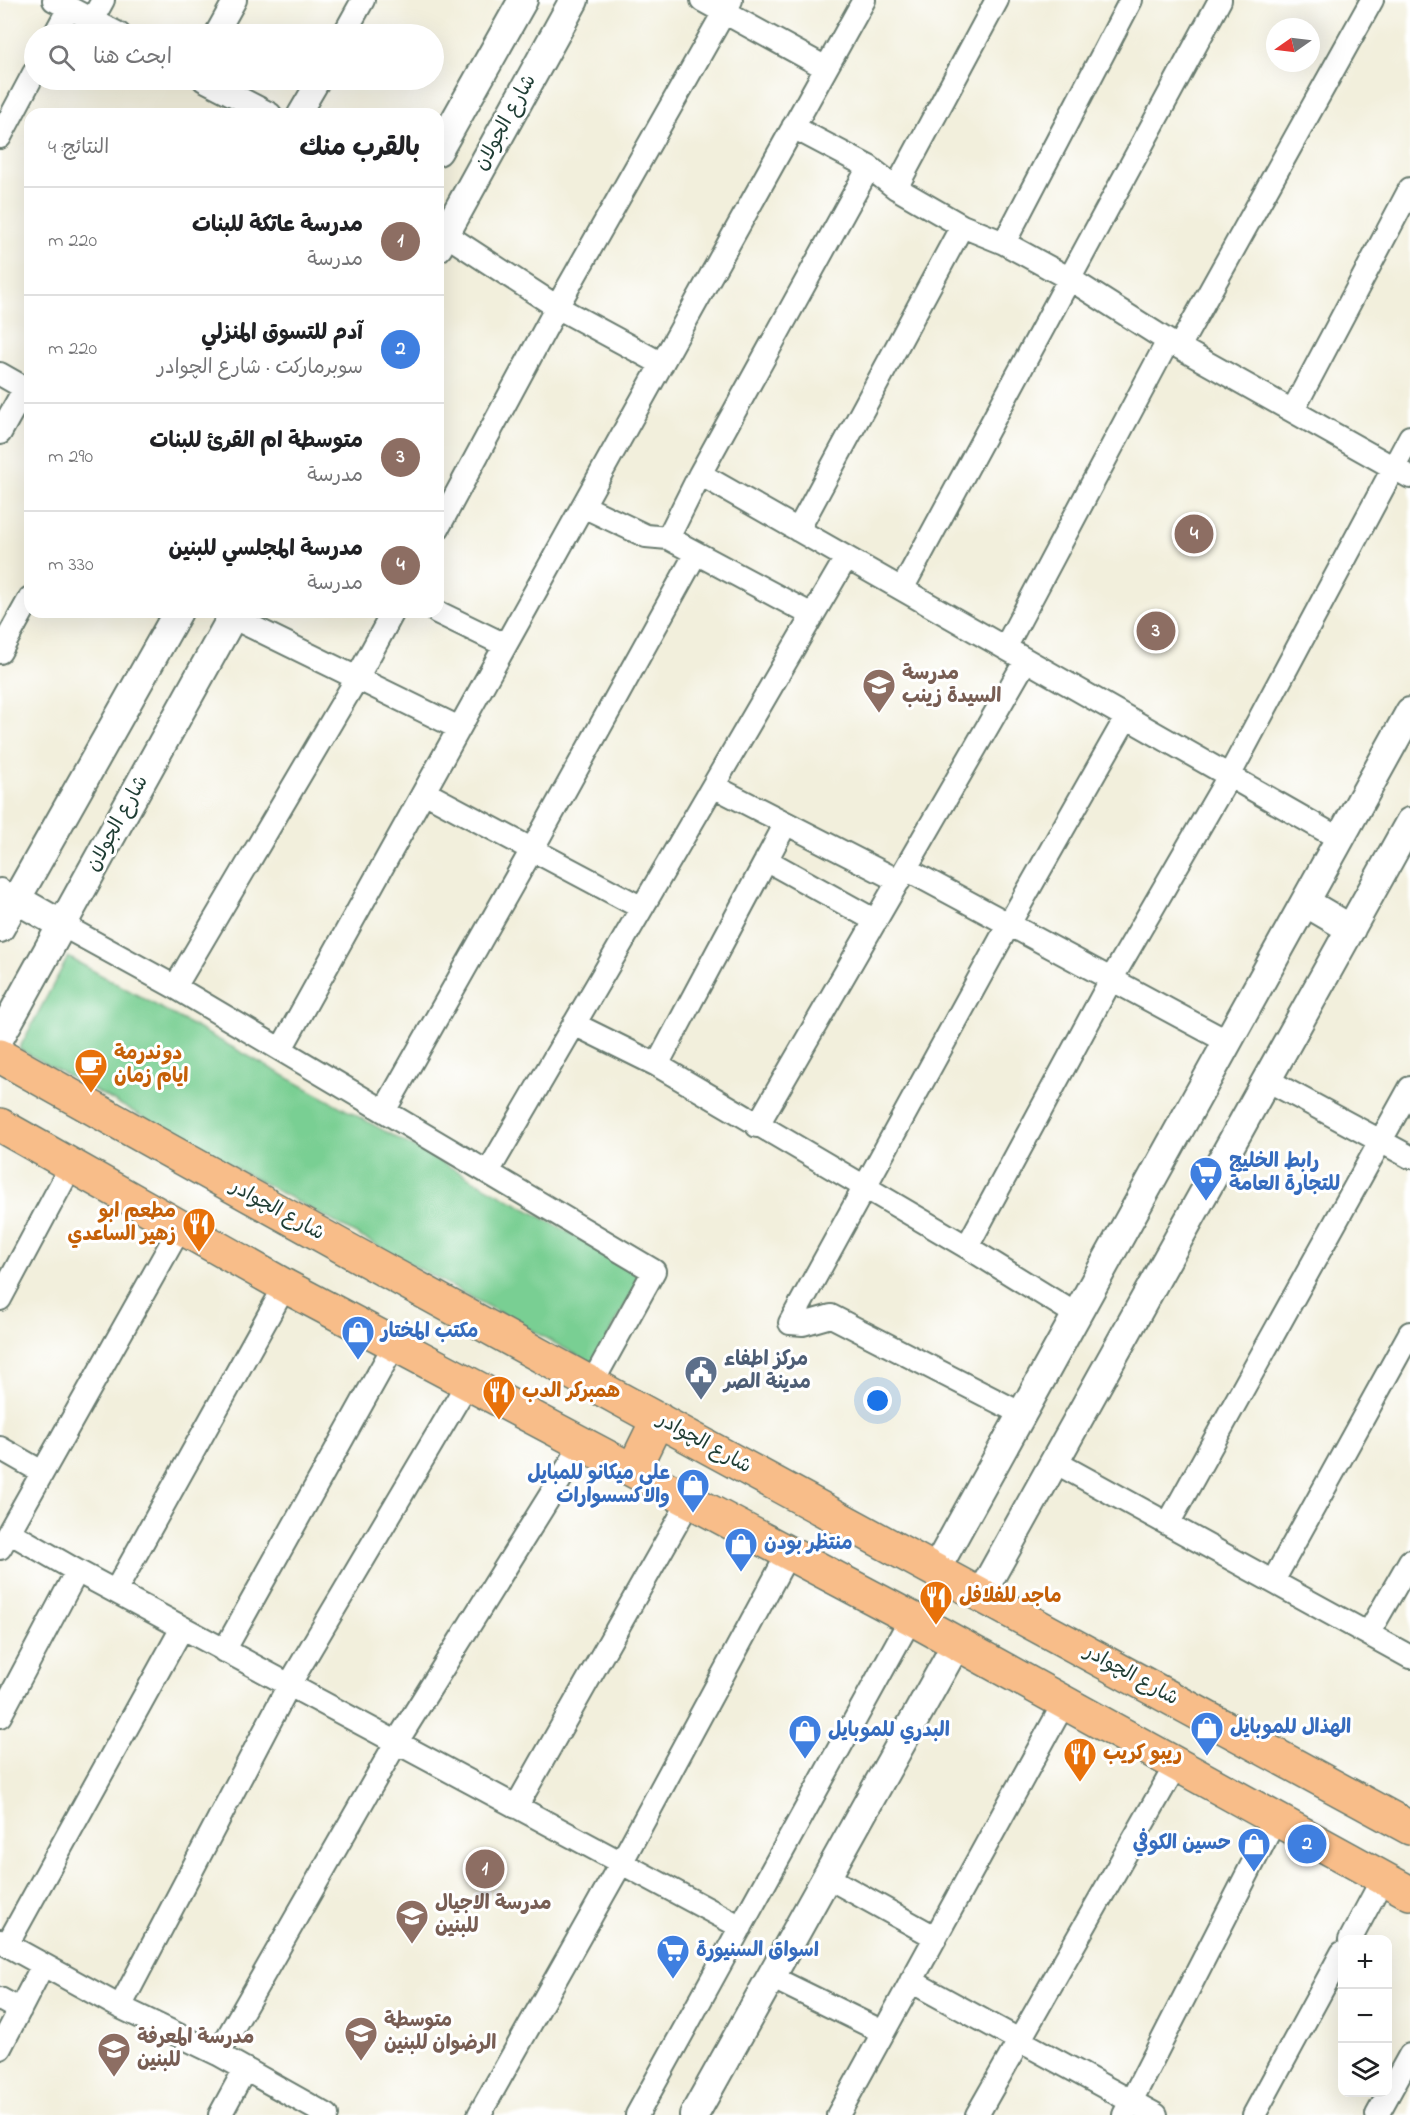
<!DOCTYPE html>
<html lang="ar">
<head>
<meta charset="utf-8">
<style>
  :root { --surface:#fff; --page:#f2f2f2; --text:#202124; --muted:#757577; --line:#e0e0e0; --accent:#db2777 }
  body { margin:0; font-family:"Indie Flower","Playpen Sans Arabic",sans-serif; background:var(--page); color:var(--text); direction:rtl }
  .controls { position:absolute; right:18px; bottom:18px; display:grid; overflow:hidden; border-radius:12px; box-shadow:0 6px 24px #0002 }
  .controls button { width:54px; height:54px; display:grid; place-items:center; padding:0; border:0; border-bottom:2px solid var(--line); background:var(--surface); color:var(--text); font:30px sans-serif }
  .compass { position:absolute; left:1266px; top:18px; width:54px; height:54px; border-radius:50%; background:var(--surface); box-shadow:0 6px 24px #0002; rotate:256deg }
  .you { position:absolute; left:878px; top:1401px; width:21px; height:21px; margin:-15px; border:4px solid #fff; border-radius:50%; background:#1a73e8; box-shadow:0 0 0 9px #1a73e833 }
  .badge { display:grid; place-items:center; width:39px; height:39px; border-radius:50%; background:var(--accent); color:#fff; font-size:20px; font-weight:700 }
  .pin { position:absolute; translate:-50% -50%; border:3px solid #fff; box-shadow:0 2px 6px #0006 }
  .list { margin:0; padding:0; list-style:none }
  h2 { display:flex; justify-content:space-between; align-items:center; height:78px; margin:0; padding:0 24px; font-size:26px }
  h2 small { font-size:20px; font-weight:400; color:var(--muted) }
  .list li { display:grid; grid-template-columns:39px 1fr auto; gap:18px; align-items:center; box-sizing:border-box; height:108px; padding:0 24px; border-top:2px solid var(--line) }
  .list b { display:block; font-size:22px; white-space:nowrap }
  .list p { margin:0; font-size:20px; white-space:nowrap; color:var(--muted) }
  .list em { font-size:20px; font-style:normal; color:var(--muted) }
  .icon { flex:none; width:33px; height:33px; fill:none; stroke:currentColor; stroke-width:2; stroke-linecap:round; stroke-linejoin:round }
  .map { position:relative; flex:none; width:1410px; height:2115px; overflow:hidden; direction:ltr }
  .search { position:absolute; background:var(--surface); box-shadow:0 6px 24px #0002; left:24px; top:24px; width:420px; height:66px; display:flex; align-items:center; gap:15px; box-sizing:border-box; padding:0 21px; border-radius:33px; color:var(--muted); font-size:22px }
  .panel { position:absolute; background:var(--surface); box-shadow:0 6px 24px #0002; left:24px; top:108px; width:420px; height:510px; border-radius:18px; direction:rtl }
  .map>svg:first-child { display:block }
</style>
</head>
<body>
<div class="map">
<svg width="1410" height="2115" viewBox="0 0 1410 2115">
  <rect width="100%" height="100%" fill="#fff"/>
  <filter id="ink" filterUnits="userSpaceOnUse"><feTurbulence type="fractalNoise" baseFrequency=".0167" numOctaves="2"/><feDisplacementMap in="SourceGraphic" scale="12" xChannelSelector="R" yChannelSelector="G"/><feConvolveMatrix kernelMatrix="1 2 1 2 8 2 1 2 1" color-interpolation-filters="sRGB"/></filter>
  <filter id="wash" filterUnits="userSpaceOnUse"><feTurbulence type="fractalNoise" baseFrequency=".008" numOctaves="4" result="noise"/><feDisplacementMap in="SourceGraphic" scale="24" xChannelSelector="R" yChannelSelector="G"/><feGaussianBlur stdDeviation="1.35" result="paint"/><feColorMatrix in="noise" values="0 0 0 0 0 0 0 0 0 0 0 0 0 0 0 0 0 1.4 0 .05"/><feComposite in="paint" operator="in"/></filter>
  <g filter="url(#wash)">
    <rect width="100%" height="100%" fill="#f2efdc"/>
    <path fill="#79cf93" stroke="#4c8664" stroke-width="1.5" d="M68 957 643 1273 593 1364 19 1049Z"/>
  </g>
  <g filter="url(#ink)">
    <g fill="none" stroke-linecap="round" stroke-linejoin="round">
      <g stroke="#697b6f" stroke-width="26">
        <path id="minor" d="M54 0 119 34
          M702 0 826 68
          M92 20 103 0
          M55 34 69 8
          M216 34 235 0
          M344 34 363 0
          M204 80 270 114
          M299 114 319 80
          M793 127 869 167 896 188 962 226 1004 243 1070 279 1168 341 1410 477
          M0 137 34 73
          M896 188 997 0
          M445 234 557 307 662 364
          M1004 243 1131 0
          M1179 347 1372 0
          M0 374 30 391
          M1293 410 1410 189
          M0 433 25 388
          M700 474 1340 839
          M583 506 646 536 668 538 812 615
          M438 528 557 307 731 0
          M798 530 962 226
          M668 538 700 474 869 167
          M902 589 1220 0
          M437 612 505 645
          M232 617 459 728
          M1005 648 1168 341
          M0 652 30 598
          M713 786 899 881
          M424 792 642 908
          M766 860 876 921
          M906 869 1228 1042
          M0 890 16 899
          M62 925 175 987 654 1271 592 1383
          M175 987 356 680 393 612
          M574 1024 657 1065 967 1247 1077 1315
          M281 1049 864 0
          M657 1065 785 825
          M1267 1080 1410 1157
          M384 1111 533 848 695 555
          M757 1126 1026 660
          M488 1172 846 558
          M967 1247 1112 978 1229 776 1410 437
          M0 1299 71 1166
          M1022 1414 831 1316 803 1324 790 1323 1009 924 1126 718
          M0 1448 42 1472
          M1055 1462 1410 1657
          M1168 1524 1410 1088
          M9 1532 77 1571 741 1927
          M0 1548 180 1228
          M1273 1581 1410 1333
          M116 1590 285 1286
          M1368 1634 1410 1561
          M224 1651 395 1344
          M0 1716 77 1571
          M516 1807 690 1500
          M827 1877 935 1937
          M1350 1940 1383 1878
          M0 1941 120 2007 218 2054 327 2115
          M7 1945 182 1628
          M771 1977 883 2032
          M911 1981 1156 2115
          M0 1999 20 2010
          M120 2007 289 1685 467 1384
          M0 2048 43 1965
          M218 2054 396 1743 583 1443
          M220 2115 245 2069
          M479 2115 621 1863 789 1552
          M637 2115 911 1618
          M838 2115 1064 1703
          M977 2115 1176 1765
          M1124 2115 1276 1818
          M1254 2115 1342 1953
          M1377 2115 1410 2055"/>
      </g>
      <g stroke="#697b6f" stroke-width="32">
        <path id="tertiary" d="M438 151 523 0
          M438 247 574 0
          M16 899 62 925
          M1305 902 1351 929
          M0 928 178 612
          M0 1037 235 612
          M935 1571 1410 712
          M981 1594 1410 822
          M694 2115 957 1643"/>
      </g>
      <g stroke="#697b6f" stroke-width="36">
        <path id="primary" d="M0 1056C467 1319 939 1572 1410 1828
          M0 1125 285 1286 911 1618 1410 1893
          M633 1470 658 1419"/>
      </g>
      <use href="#minor" stroke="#fff" stroke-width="22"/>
      <use href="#tertiary" stroke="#fff" stroke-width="28"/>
      <use href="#primary" stroke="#f8bd89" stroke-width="33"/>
    </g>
  </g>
  <defs>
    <g id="school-pin" transform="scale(1.725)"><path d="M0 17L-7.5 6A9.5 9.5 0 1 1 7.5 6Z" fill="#8d6e63" stroke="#fff"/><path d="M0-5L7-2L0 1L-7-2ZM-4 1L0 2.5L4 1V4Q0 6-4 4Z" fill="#fff"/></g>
    <g id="cafe-pin" transform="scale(1.725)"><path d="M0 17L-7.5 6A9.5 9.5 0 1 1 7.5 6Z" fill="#e8710a" stroke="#fff"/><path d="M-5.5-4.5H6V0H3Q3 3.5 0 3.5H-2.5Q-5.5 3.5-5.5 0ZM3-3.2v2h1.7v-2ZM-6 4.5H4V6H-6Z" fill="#fff"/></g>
    <g id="supermarket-pin" transform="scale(1.725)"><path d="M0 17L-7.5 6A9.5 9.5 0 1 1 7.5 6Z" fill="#3f7fe0" stroke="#fff"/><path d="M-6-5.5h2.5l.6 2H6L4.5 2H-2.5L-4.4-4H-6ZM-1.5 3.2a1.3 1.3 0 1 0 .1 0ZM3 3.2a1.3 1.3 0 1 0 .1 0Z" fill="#fff"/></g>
    <g id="restaurant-pin" transform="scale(1.725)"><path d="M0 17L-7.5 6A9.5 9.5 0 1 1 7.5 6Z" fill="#e8710a" stroke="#fff"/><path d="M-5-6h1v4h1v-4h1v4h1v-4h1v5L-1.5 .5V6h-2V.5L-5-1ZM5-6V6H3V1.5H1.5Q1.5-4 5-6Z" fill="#fff"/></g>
    <g id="shop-pin" transform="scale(1.725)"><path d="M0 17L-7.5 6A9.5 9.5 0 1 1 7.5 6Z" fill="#3f7fe0" stroke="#fff"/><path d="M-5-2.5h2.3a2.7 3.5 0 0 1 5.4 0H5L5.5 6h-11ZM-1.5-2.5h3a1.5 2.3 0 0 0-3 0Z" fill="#fff"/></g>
    <g id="civic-pin" transform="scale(1.725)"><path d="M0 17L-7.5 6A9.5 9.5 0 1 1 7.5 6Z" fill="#5c6f8a" stroke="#fff"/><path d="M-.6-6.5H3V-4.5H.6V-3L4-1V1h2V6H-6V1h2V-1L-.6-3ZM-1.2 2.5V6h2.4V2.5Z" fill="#fff"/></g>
  </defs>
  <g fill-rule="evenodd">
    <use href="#school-pin" x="879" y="685"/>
    <use href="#cafe-pin" x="91" y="1065"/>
    <use href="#supermarket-pin" x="1206" y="1173"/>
    <use href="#restaurant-pin" x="199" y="1224"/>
    <use href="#shop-pin" x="358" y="1332"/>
    <use href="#civic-pin" x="701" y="1372"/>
    <use href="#restaurant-pin" x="499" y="1392"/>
    <use href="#shop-pin" x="693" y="1485"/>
    <use href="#shop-pin" x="741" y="1544"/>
    <use href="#restaurant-pin" x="936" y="1597"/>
    <use href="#shop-pin" x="1207" y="1728"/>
    <use href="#shop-pin" x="805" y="1731"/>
    <use href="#restaurant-pin" x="1080" y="1754"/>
    <use href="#shop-pin" x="1254" y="1844"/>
    <use href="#school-pin" x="412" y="1916"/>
    <use href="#supermarket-pin" x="673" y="1951"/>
    <use href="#school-pin" x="361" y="2033"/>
    <use href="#school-pin" x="114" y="2049"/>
  </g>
  <g text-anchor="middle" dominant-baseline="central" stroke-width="6" stroke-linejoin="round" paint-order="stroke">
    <g font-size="20" fill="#1f3d34" stroke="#fff">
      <text transform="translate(506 123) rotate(-61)">شارع الجولان</text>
      <text transform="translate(118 824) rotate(-61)">شارع الجولان</text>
      <text transform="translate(277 1211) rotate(29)">شارع الچوادر</text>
      <text transform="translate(704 1444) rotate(29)">شارع الچوادر</text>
      <text transform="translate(1131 1676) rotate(29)">شارع الچوادر</text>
    </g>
    <g font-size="20" font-weight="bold" fill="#785e54" stroke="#fff" text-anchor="start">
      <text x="902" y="674">مدرسة<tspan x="902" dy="23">السيدة زينب</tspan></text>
      <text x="435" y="1904">مدرسة الاجيال<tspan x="435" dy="23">للبنين</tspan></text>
      <text x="384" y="2021">متوسطة<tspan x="384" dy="23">الرضوان للبنين</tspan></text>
      <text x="137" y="2038">مدرسة المعرفة<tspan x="137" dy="23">للبنين</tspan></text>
    </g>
    <g font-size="20" font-weight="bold" fill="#c56008" stroke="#fff" text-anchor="start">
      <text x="114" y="1054">دوندرمة<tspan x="114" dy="23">ايام زمان</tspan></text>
      <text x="176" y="1212" text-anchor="end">مطعم ابو<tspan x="176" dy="23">زهير الساعدي</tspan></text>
      <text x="522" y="1392">همبركر الدب</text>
      <text x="959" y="1597">ماجد للفلافل</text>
      <text x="1103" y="1754">ريبو كريب</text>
    </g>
    <g font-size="20" font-weight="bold" fill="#366cbe" stroke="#fff" text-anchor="start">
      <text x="1229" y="1162">رابط الخليج<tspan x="1229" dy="23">للتجارة العامة</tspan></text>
      <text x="381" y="1332">مكتب المختار</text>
      <text x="670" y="1474" text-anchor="end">علي ميكانو للمبايل<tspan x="670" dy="23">والاكسسوارات</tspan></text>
      <text x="764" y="1544">منتظر بودن</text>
      <text x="1230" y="1728">الهذال للموبايل</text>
      <text x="828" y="1731">البدري للموبايل</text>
      <text x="1231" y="1844" text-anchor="end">حسين الكوفي</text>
      <text x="696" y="1951">اسواق السنيورة</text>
    </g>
    <g font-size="20" font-weight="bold" fill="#4e5e75" stroke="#fff" text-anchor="start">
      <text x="724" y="1360">مركز اطفاء<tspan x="724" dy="23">مدينة الصر</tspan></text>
    </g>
  </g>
</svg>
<div class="controls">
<button>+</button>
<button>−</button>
<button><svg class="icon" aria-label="layers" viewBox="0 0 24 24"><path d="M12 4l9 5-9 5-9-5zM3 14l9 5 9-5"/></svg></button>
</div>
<svg class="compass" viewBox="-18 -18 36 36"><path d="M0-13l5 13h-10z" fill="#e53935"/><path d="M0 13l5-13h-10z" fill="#757577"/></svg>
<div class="you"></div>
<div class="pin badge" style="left:485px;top:1869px;background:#8d6e63">1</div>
<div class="pin badge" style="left:1307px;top:1844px;background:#3f7fe0">2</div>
<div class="pin badge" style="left:1156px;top:631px;background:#8d6e63">3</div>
<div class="pin badge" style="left:1194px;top:534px;background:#8d6e63">4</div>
<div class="search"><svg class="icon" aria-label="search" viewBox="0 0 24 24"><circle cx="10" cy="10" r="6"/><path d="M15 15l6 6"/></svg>ابحث هنا</div>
<section class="panel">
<h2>بالقرب منك<small>النتائج: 4</small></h2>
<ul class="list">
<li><span class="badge" style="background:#8d6e63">1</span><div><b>مدرسة عاتكة للبنات</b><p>مدرسة</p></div><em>220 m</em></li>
<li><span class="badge" style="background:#3f7fe0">2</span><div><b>آدم للتسوق المنزلي</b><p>سوبرماركت · شارع الچوادر</p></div><em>220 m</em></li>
<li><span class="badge" style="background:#8d6e63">3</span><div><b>متوسطة ام القرئ للبنات</b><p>مدرسة</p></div><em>290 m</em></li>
<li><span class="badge" style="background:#8d6e63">4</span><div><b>مدرسة المجلسي للبنين</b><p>مدرسة</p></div><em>330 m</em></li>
</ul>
</section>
</div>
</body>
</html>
